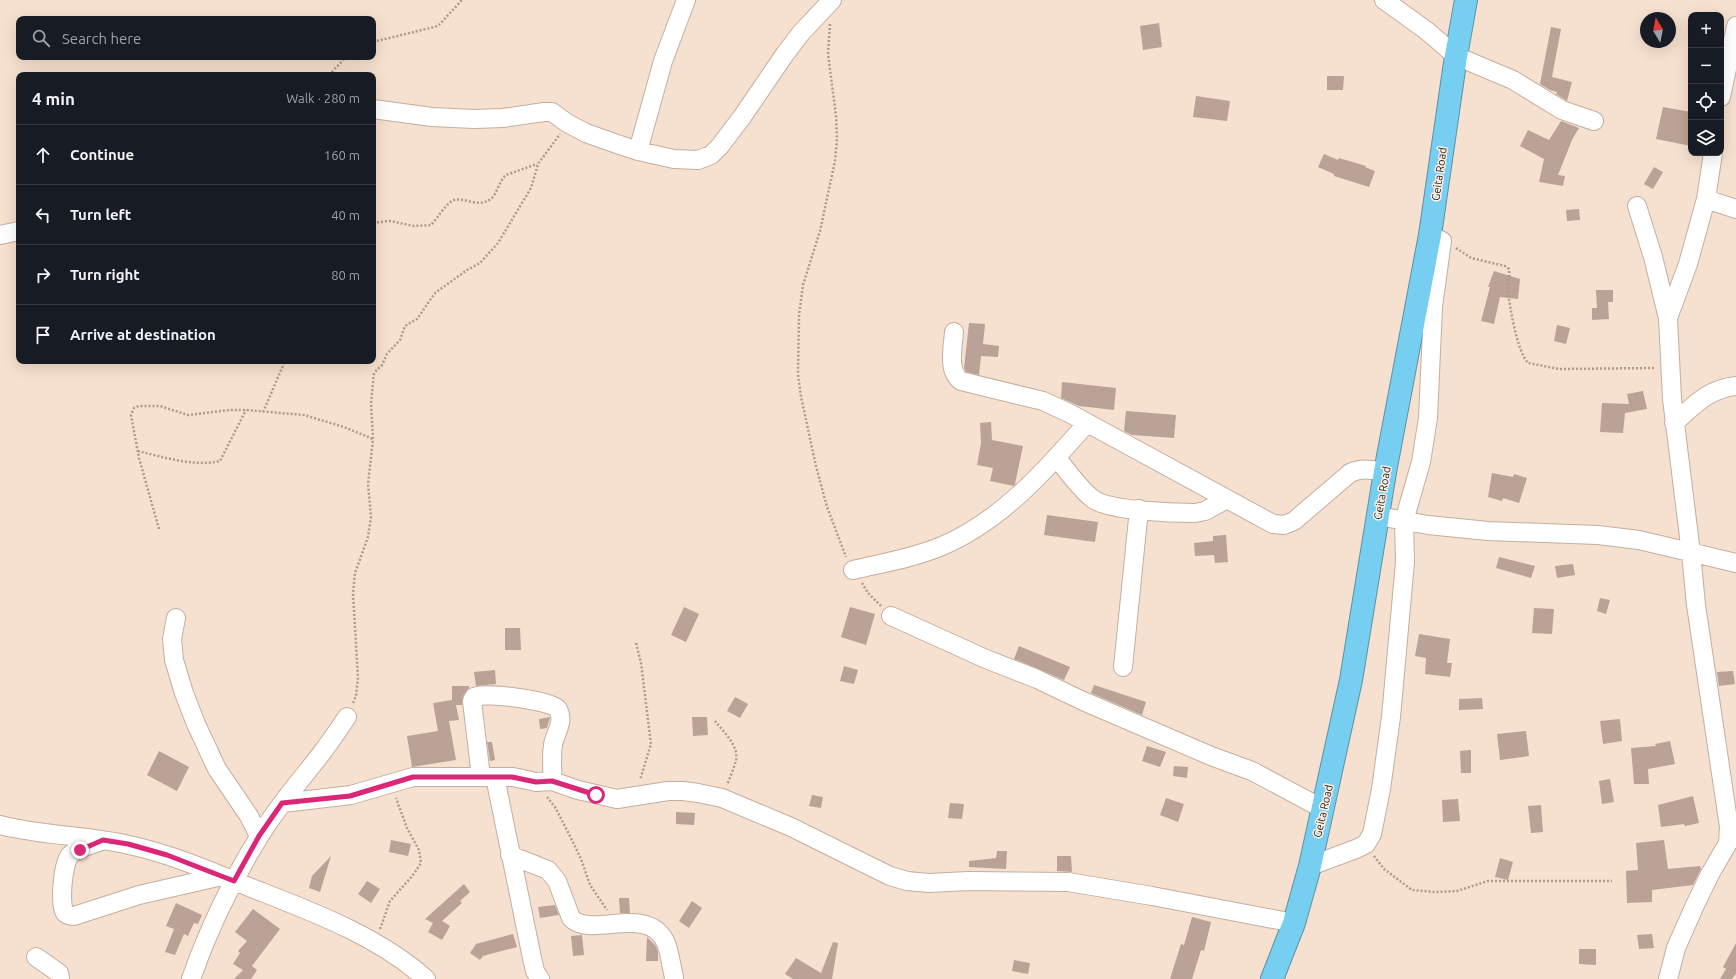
<!DOCTYPE html>
<html lang="en">
<head>
<meta charset="utf-8">
<style>
  :root { --surface:#171b24; --page:#242831; --text:#f1f3f6; --muted:#9ea1a6; --line:#363941 }
  body { margin:0; font-family:Ubuntu,sans-serif; background:var(--page); color:var(--text) }
  .controls { position:absolute; right:12px; top:12px; display:grid; overflow:hidden; border-radius:8px; box-shadow:0 4px 16px #0002 }
  .controls button { width:36px; height:36px; display:grid; place-items:center; padding:0; border:0; border-bottom:1px solid var(--line); background:var(--surface); color:var(--text); font:20px sans-serif }
  .compass { position:absolute; left:1640px; top:12px; width:36px; height:36px; border-radius:50%; background:var(--surface); box-shadow:0 4px 16px #0002; rotate:350deg }
  .stop { position:absolute; width:12px; height:12px; margin:-9px; border:3px solid #db2777; border-radius:50%; background:#fff }
  .stop.end { background:#db2777; border-color:#fff; box-shadow:0 1px 4px #0008 }
  .list { margin:0; padding:0; list-style:none }
  h2 { display:flex; justify-content:space-between; align-items:center; height:52px; margin:0; padding:0 16px; font-size:17px }
  h2 small { font-size:13px; font-weight:400; color:var(--muted) }
  .list li { display:grid; grid-template-columns:26px 1fr auto; gap:12px; align-items:center; box-sizing:border-box; height:60px; padding:0 16px; border-top:1px solid var(--line) }
  .list b { display:block; font-size:15px; white-space:nowrap }
  .list em { font-size:13px; font-style:normal; color:var(--muted) }
  .icon { flex:none; width:22px; height:22px; fill:none; stroke:currentColor; stroke-width:2; stroke-linecap:round; stroke-linejoin:round }
  .map { position:relative; flex:none; width:1736px; height:979px; overflow:hidden }
  .search { position:absolute; background:var(--surface); box-shadow:0 4px 16px #0002; left:16px; top:16px; width:360px; height:44px; display:flex; align-items:center; gap:10px; box-sizing:border-box; padding:0 14px; border-radius:8px; color:var(--muted); font-size:15px }
  .panel { position:absolute; background:var(--surface); box-shadow:0 4px 16px #0002; left:16px; top:72px; width:360px; height:292px; border-radius:8px }
  .map>svg:first-child { display:block }
</style>
</head>
<body>
<div class="map">
<svg width="1736" height="979" viewBox="0 0 1736 979">
  <rect width="100%" height="100%" fill="#f6e0cf"/>
  <path fill="#baa296" d="M1159 23 1162 47 1143 50 1140 26Z
    M1551 27 1561 29 1552 77 1572 82 1567 101 1556 94 1557 92 1550 90 1540 84Z
    M1327 76H1344L1343 90H1327Z
    M1196 96 1230 101 1227 121 1193 117Z
    M1663 107 1691 112V146L1656 139Z
    M1561 121 1579 128 1572 140 1558 175 1565 176 1563 186 1539 182 1544 159 1520 146 1528 130 1549 140Z
    M1324 154 1338 160 1339 158 1366 166 1365 167 1375 171 1369 187 1334 176V174L1318 167Z
    M1654 167 1663 172 1653 189 1644 184Z
    M1579 209 1580 220 1567 221 1566 210Z
    M1494 271 1520 279 1518 299 1500 297 1494 324 1481 321 1490 287H1488Z
    M1596 290H1613V302H1608L1609 319 1592 320V308H1597Z
    M969 323 985 324 983 344 999 346 998 357 981 356 979 375 966 372 964 368Z
    M1557 325 1570 328 1566 344 1554 341Z
    M1062 382 1116 388 1114 410 1079 406 1061 398Z
    M1643 391 1647 409 1625 413 1623 433 1600 432 1602 403 1629 404 1627 394Z
    M1126 411 1176 415 1174 438 1132 435 1124 431Z
    M991 422 992 440 1023 446 1015 484 1014 486 990 481 993 468 977 465 981 443 980 423Z
    M1492 473 1513 477 1514 474 1527 478 1519 503 1503 498 1502 501 1488 497Z
    M1047 515 1098 522 1095 542 1044 535Z
    M1226 535 1228 562 1215 563 1214 555 1195 556 1194 543 1213 541V536Z
    M1499 557 1535 566 1531 578 1496 568Z
    M1573 564 1575 575 1557 578 1555 566Z
    M1600 598 1610 600 1606 614 1597 611Z
    M684 607 699 614 686 642 671 635Z
    M850 607 875 614 866 645 841 637Z
    M1534 608 1554 609 1552 634 1532 633Z
    M505 628H520L521 650H505Z
    M1419 634 1450 639 1447 663H1452L1450 677 1425 674 1426 658 1415 656Z
    M1019 646 1070 667 1064 680 1014 659Z
    M844 666 858 670 854 684 840 681Z
    M495 670 496 684 476 686 474 672Z
    M1733 671 1735 684 1719 686 1717 672Z
    M1094 685 1146 702 1142 715 1091 693Z
    M452 686H469V688L463 696 462 705H456L459 720 449 721 456 760 412 767 407 736 438 731 433 703 452 700Z
    M735 697 748 704 740 718 727 711Z
    M1482 698 1483 709 1459 710V699Z
    M550 717 547 728 540 729 539 719Z
    M692 717H707L708 735 693 736Z
    M1620 719 1622 741 1603 744 1600 721Z
    M1526 731 1529 756 1500 760 1497 734Z
    M1670 741 1675 764 1648 769 1649 784H1634L1631 748 1656 746 1655 744Z
    M487 742H492L495 760 490 761Z
    M1147 746 1166 752 1160 767 1142 761Z
    M1471 750V773H1461L1460 751Z
    M159 751 189 767 177 791 147 775Z
    M1174 766 1188 767 1187 778 1173 776Z
    M1610 779 1614 802 1602 804 1599 781Z
    M812 795 823 797 821 808 809 806Z
    M1693 796 1699 823 1685 826 1684 824 1661 827 1658 805Z
    M1166 798 1184 804 1178 822 1160 815Z
    M1458 799 1460 821 1443 822 1442 800Z
    M950 803 964 804 962 819 948 818Z
    M1541 805 1543 832 1531 833 1528 806Z
    M676 812 695 813 694 825 676 824Z
    M391 840 411 844 408 856 389 852Z
    M1664 840 1668 869 1700 866 1701 869 1693 885 1652 890V902L1627 903 1626 871 1638 870 1636 843Z
    M997 851H1007L1006 869 969 867V861L996 858Z
    M331 856 320 892 309 888 312 876Z
    M1057 856H1071L1072 872 1057 871Z
    M1500 858 1513 862 1508 880 1495 877Z
    M367 881 380 889 371 903 358 894Z
    M464 884 470 892 460 901 462 903 442 921 450 926 442 940 428 932 433 923 425 919Z
    M619 898H629L630 913H620Z
    M692 901 702 908 689 928 679 921Z
    M176 903 202 915 198 924 194 923 188 936 184 934 175 955 165 952 174 929 166 926Z
    M555 905 559 915 540 918 538 907Z
    M253 909 280 929 252 966 257 970 251 979H234L243 970 233 964 240 953 238 951 247 941 235 932Z
    M1192 917 1211 922 1204 951 1201 950 1192 979H1170L1181 944 1184 945Z
    M513 934 517 947 483 956 480 960 470 953 476 944Z
    M1652 934 1654 948 1639 949 1637 935Z
    M582 935 584 955 573 956 571 936Z
    M647 937 656 946 658 952V961H646Z
    M833 942 838 943 832 979H793L785 974 796 958 821 973Z
    M1736 943V974L1732 979H1720L1726 969 1723 967Z
    M1579 949H1596V965L1579 964Z
    M1014 960 1030 963 1028 974 1012 971Z"/>
  <g fill="none" stroke-linecap="round" stroke-linejoin="round">
    <g stroke="#c4af9f" stroke-width="20">
      <path id="minor" d="M1384 0 1427 31 1456 56 1513 80 1562 110 1594 121
        M1721 97 1736 26
        M373 109 432 117 474 119 503 118 544 112H552L567 123 586 133 617 144 638 151 674 159 698 160 711 155 720 146 742 117 785 54 801 33 832 0
        M638 151 663 61 686 0
        M1706 199 1736 209
        M1637 206 1653 257 1668 318 1672 399 1691 553 1696 605 1729 827 1728 843 1710 874 1695 905 1676 948 1668 979
        M0 235 19 231
        M1668 318 1688 264 1706 199 1713 153
        M954 332C953 347 947 371 961 381L1043 401 1069 413 1273 524 1284 525 1294 521 1350 473C1362 467 1372 470 1385 472
        M1674 423C1696 404 1706 390 1736 386
        M1057 458C1068 472 1079 488 1093 499 1109 511 1174 513 1195 513L1205 511 1227 499
        M1378 516 1428 525 1488 531 1598 535 1639 540 1736 563
        M853 570C882 563 914 558 942 546 1001 521 1046 470 1087 423
        M891 616 986 659 1037 679 1083 701 1211 756 1252 771 1323 809
        M176 618 172 639 174 660 184 693 196 724 217 769 249 816 259 836
        M1123 667 1139 509
        M481 777 472 701 474 697C485 692 549 700 558 709 565 723 555 732 553 745 551 757 553 769 552 781
        M495 777 532 958 535 971 540 979
        M283 803 351 795 413 777H513L536 782 552 781 578 790 617 799 668 791H683L698 793 722 798 791 827 890 876 907 881 929 883 968 881 1068 882 1152 896 1294 923
        M0 825C42 836 87 835 129 845 171 854 210 871 249 887 310 911 377 935 426 979
        M101 841C92 845 77 848 70 855 63 863 59 904 65 913 67 915 70 916 74 916L139 895 222 876
        M510 855 548 870 557 881 571 918C591 939 646 904 665 941 670 951 671 966 674 977
        M1310 866 1356 849 1366 844 1372 834 1381 789 1391 717 1405 562 1404 521 1421 462 1428 418 1433 307 1442 241 1430 235
        M36 957 59 973 60 979
        M191 979C208 930 232 881 259 837 277 807 300 781 321 754 330 742 339 729 347 717"/>
    </g>
    <g stroke="#5b92a6" stroke-width="24">
      <path id="highway" d="M1272 979 1294 923 1310 866 1351 680 1385 472 1430 235 1456 56 1466 0"/>
    </g>
    <path stroke="#ac9b8e" stroke-width="2.5" stroke-dasharray="2 2" stroke-linecap="butt" d="M830 24 828 54 836 116 837 139 835 161 820 231 803 285 799 315 798 374 801 397 816 466 827 507 846 557
      M373 42 438 26 462 0
      M329 75 346 57
      M373 223 390 221 414 226 431 225C438 218 444 206 452 201 462 195 477 209 491 199 497 194 499 181 506 175L537 164
      M1456 248 1471 258 1505 266 1509 269C1510 276 1508 283 1508 291 1510 308 1517 351 1528 363L1559 369 1656 368
      M263 412 285 361
      M138 451C163 457 194 467 220 461L246 410
      M159 529 139 458 131 415 134 408 139 406H160L188 415 229 410H246L304 415 344 427 373 439
      M862 583 868 593 881 606
      M636 643 641 663 651 744 640 780
      M353 703 356 696 358 678 353 593 355 573 368 537 371 517 368 484 373 439 371 403 374 373 382 365 387 354 400 340 405 326 417 319 435 293 467 270 480 263 498 243 531 188 538 164 560 134
      M715 721C723 731 739 746 736 760 734 768 730 777 727 785
      M547 797 555 807 569 834 581 859 590 885 607 910
      M1374 856 1384 869 1412 890 1435 892 1457 891 1488 881H1612
      M380 929 390 901 413 875 421 863 419 850 407 828 396 798"/>
    <use href="#minor" stroke="#fff" stroke-width="18"/>
    <use href="#highway" stroke="#76cff1" stroke-width="22"/>
  </g>
  <g fill="none" stroke-linecap="round" stroke-linejoin="round">
    <path stroke="#db2777" stroke-width="5" d="M80 850 103 840 128 844 167 855 234 881 259 836 282 803 350 796 413 777H512L536 782 552 781 596 795"/>
  </g>
  <g text-anchor="middle" dominant-baseline="central" stroke-width="3" stroke-linejoin="round" paint-order="stroke">
    <g font-size="11" fill="#2a221b" stroke="#fcefe5">
      <text transform="translate(1439 174) rotate(-82)">Geita Road</text>
      <text transform="translate(1382 493) rotate(-80)">Geita Road</text>
      <text transform="translate(1323 811) rotate(-77)">Geita Road</text>
    </g>
  </g>
</svg>
<div class="controls">
<button>+</button>
<button>−</button>
<button><svg class="icon" aria-label="locate" viewBox="0 0 24 24"><circle cx="12" cy="12" r="6"/><path d="M12 2v4M12 18v4M2 12h4M18 12h4"/></svg></button>
<button><svg class="icon" aria-label="layers" viewBox="0 0 24 24"><path d="M12 4l9 5-9 5-9-5zM3 14l9 5 9-5"/></svg></button>
</div>
<svg class="compass" viewBox="-18 -18 36 36"><path d="M0-13l5 13h-10z" fill="#e53935"/><path d="M0 13l5-13h-10z" fill="#9ea1a6"/></svg>
<div class="stop" style="left:596px;top:795px"></div>
<div class="stop end" style="left:80px;top:850px"></div>
<div class="search"><svg class="icon" aria-label="search" viewBox="0 0 24 24"><circle cx="10" cy="10" r="6"/><path d="M15 15l6 6"/></svg>Search here</div>
<section class="panel">
<h2>4 min<small>Walk · 280 m</small></h2>
<ul class="list">
<li><svg class="icon" aria-label="ahead" viewBox="0 0 24 24"><path d="M12 20V5M6 11l6-6 6 6"/></svg><div><b>Continue</b></div><em>160 m</em></li>
<li><svg class="icon" aria-label="left" viewBox="0 0 24 24"><path d="M17 20v-9H6M10 6l-5 5 5 5"/></svg><div><b>Turn left</b></div><em>40 m</em></li>
<li><svg class="icon" aria-label="right" viewBox="0 0 24 24"><path d="M7 20v-9h11M14 6l5 5-5 5"/></svg><div><b>Turn right</b></div><em>80 m</em></li>
<li><svg class="icon" aria-label="arrive" viewBox="0 0 24 24"><path d="M6 21V4h12l-3 4 3 4H6"/></svg><div><b>Arrive at destination</b></div></li>
</ul>
</section>
</div>
</body>
</html>
